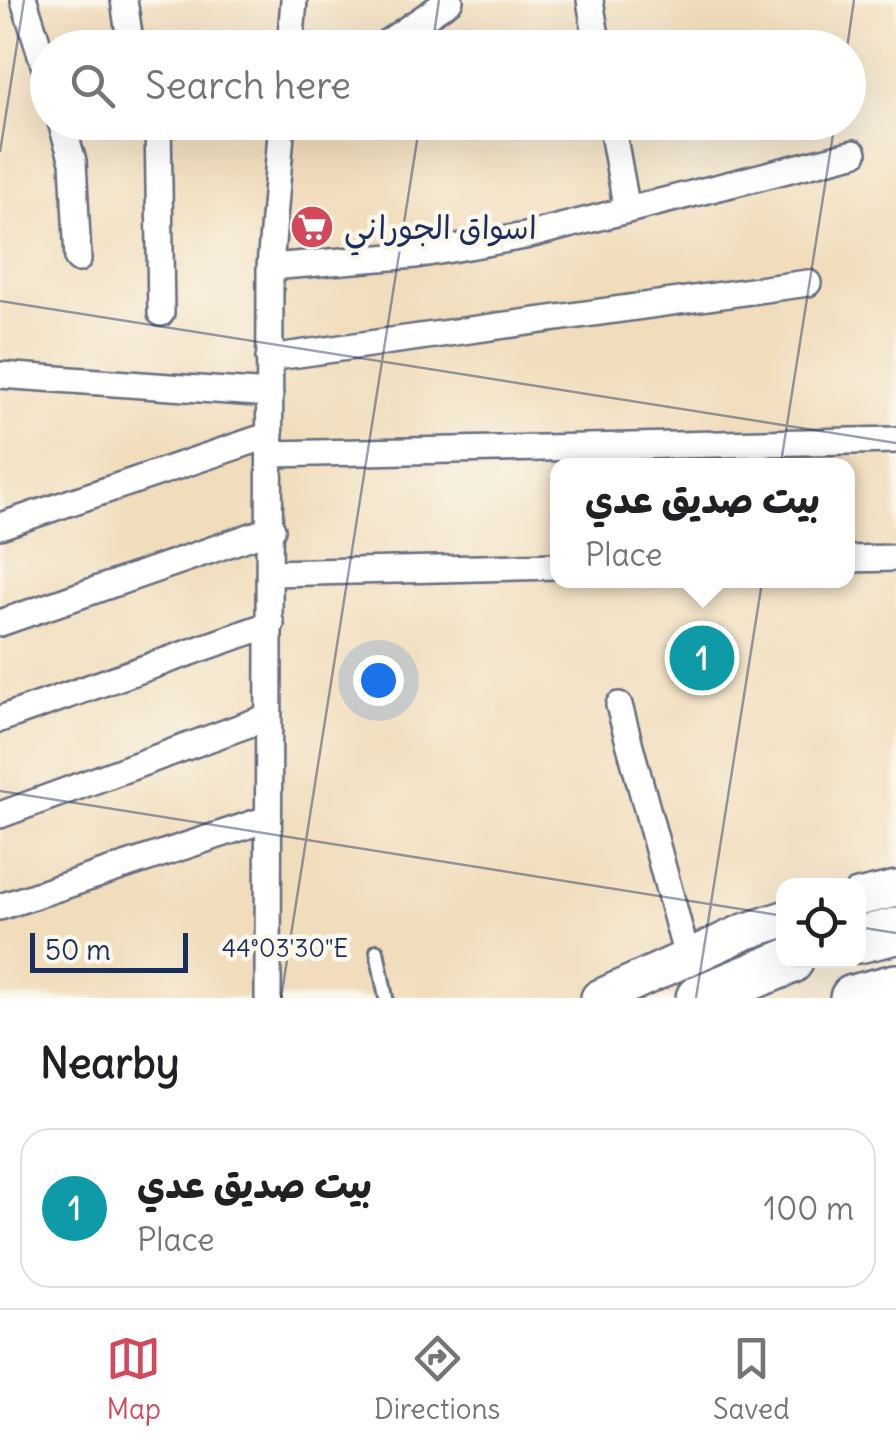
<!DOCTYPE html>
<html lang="en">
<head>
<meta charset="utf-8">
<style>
  :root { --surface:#fff; --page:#f2f2f2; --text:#202124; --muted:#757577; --line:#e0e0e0; --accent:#d1495b }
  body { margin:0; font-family:Delius,"Playpen Sans Arabic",sans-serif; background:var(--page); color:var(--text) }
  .controls { position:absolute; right:30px; bottom:30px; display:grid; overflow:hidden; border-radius:20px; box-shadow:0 10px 40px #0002 }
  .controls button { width:90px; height:90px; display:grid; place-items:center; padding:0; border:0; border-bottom:2px solid var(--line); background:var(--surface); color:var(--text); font:50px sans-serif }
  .scale { position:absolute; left:30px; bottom:25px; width:158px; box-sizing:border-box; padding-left:10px; border:5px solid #1b2f5e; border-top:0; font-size:28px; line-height:35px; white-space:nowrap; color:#1b2f5e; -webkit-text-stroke:8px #fbf7ec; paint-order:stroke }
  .you { position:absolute; left:378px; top:680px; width:35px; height:35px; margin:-25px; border:8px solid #fff; border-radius:50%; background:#1a73e8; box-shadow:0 0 0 15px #1a73e833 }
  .badge { display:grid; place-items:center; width:65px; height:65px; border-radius:50%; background:var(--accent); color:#fff; font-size:32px; font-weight:700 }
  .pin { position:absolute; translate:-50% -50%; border:5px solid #fff; box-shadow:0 2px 10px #0006 }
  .popup { position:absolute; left:550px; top:458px; width:305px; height:130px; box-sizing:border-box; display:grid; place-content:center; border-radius:20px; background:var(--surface); filter:drop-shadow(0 2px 8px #0005); font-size:32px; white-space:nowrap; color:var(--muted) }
  .popup b { font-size:38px; color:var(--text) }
  .popup::after { content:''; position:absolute; left:50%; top:100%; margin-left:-20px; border:20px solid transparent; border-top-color:var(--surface) }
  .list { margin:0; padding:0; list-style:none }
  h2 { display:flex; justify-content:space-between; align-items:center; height:130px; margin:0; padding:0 40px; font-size:42px }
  h2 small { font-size:32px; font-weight:400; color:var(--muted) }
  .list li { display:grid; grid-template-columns:65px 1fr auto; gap:30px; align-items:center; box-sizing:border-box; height:160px; margin:0 20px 20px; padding:0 20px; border:2px solid var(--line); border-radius:30px }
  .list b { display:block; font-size:38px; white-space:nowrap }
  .list p { margin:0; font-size:32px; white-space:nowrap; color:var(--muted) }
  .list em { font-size:32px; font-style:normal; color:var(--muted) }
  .icon { flex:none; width:55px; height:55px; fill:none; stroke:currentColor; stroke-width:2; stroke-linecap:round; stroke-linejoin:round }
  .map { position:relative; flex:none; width:896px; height:998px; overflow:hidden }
  .search { position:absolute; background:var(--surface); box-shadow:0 10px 40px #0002; left:30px; right:30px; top:30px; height:110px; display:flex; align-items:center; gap:25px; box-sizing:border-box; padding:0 35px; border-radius:55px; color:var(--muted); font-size:38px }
  .sheet { height:310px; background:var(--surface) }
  nav { display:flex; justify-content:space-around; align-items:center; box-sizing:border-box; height:140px; border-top:2px solid var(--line); background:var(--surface); font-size:28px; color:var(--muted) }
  nav a { display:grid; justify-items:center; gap:5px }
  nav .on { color:var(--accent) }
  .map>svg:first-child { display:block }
</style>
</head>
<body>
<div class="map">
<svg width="896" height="998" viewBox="0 0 896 998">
  <rect width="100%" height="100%" fill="#fbf7ec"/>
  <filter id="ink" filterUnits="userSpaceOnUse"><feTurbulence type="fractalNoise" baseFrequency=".01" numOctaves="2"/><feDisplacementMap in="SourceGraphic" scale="20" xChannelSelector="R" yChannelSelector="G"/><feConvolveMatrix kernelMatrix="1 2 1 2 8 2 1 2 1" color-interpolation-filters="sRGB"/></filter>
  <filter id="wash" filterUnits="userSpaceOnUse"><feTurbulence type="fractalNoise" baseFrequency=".0048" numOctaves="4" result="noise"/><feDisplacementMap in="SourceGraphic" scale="40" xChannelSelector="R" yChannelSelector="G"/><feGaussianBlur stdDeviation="2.25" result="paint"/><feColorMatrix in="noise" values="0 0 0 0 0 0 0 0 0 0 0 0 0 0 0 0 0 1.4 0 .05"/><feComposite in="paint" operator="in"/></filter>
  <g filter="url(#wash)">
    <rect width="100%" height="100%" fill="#f1ddbc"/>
  </g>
  <g filter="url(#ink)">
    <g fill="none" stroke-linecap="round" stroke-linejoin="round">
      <g stroke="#666c7f" stroke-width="18">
        <path id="lane" d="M377 951 386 998"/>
      </g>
      <g stroke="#666c7f" stroke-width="30">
        <path id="street" d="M24 0 48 77
          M124 0 131 48
          M590 0 598 48
          M290 48 294 0
          M379 48 450 0
          M61 122 73 161 78 259
          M158 122 161 313
          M611 122 627 210
          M270 267 416 255 525 236 854 153
          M269 358 808 283
          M0 375 270 394
          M271 454 896 440
          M0 526 270 435
          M847 559 896 558
          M271 573 557 566
          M0 623 272 529
          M619 705 687 957
          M0 719 271 624
          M0 815 268 717
          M0 907 267 819
          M268 998 270 267 282 122"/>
      </g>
      <g stroke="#666c7f" stroke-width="40">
        <path id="secondary" d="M858 898 896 889
          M599 998 744 932 784 919"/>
      </g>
      <g stroke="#666c7f" stroke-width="50">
        <path id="highway" d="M858 940 896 931
          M699 998 790 961
          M853 998 896 987"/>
      </g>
      <use href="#lane" stroke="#fff" stroke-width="12"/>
      <use href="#street" stroke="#fff" stroke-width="25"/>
      <use href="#secondary" stroke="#fff" stroke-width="35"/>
      <use href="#highway" stroke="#fff" stroke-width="45"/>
    </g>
  </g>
  <path fill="none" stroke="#1b2f5e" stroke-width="2.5" stroke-opacity="0.45" d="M432 48 439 0M847 48 854 0M0 152 24 0M0 301 896 443M0 791 784 916M858 927 896 933M281 998 420 122M696 998 835 122"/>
  <defs>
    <g id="supermarket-disc" transform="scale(2.25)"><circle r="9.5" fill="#d1495b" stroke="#fbf7ec"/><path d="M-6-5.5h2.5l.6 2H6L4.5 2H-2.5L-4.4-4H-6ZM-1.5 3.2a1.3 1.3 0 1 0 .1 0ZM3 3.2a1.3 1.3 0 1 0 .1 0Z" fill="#fff"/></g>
  </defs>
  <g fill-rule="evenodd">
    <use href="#supermarket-disc" x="312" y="227"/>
  </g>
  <g text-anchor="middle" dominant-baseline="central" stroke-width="9" stroke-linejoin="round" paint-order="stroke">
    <g font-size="32" fill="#1b2f5e" stroke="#fbf7ec" text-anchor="start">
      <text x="344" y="227">اسواق الجوراني</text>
    </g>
  </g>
  <g font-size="25" text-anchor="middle" fill="#1b2f5e" stroke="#fbf7ec" stroke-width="9" stroke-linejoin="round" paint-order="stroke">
    <text x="285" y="957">44°03'30"E</text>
  </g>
</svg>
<div class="controls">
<button><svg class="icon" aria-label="locate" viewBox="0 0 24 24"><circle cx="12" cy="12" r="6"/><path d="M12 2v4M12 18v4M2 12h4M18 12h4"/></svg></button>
</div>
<div class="scale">50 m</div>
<div class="you"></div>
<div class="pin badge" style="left:702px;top:658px;background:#0f9aa8">1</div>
<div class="popup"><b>بيت صديق عدي</b>Place</div>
<div class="search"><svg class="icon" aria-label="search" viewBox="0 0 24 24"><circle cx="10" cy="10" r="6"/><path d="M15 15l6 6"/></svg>Search here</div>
</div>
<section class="sheet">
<h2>Nearby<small></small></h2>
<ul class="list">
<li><span class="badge" style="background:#0f9aa8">1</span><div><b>بيت صديق عدي</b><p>Place</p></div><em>100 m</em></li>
</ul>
</section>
<nav>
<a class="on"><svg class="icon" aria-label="map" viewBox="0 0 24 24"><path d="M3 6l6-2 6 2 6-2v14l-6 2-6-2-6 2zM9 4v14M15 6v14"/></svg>Map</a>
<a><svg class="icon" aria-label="directions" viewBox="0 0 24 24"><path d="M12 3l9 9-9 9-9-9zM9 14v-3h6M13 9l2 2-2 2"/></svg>Directions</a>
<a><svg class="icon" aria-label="saved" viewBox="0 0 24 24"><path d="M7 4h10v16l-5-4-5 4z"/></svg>Saved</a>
</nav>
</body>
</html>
